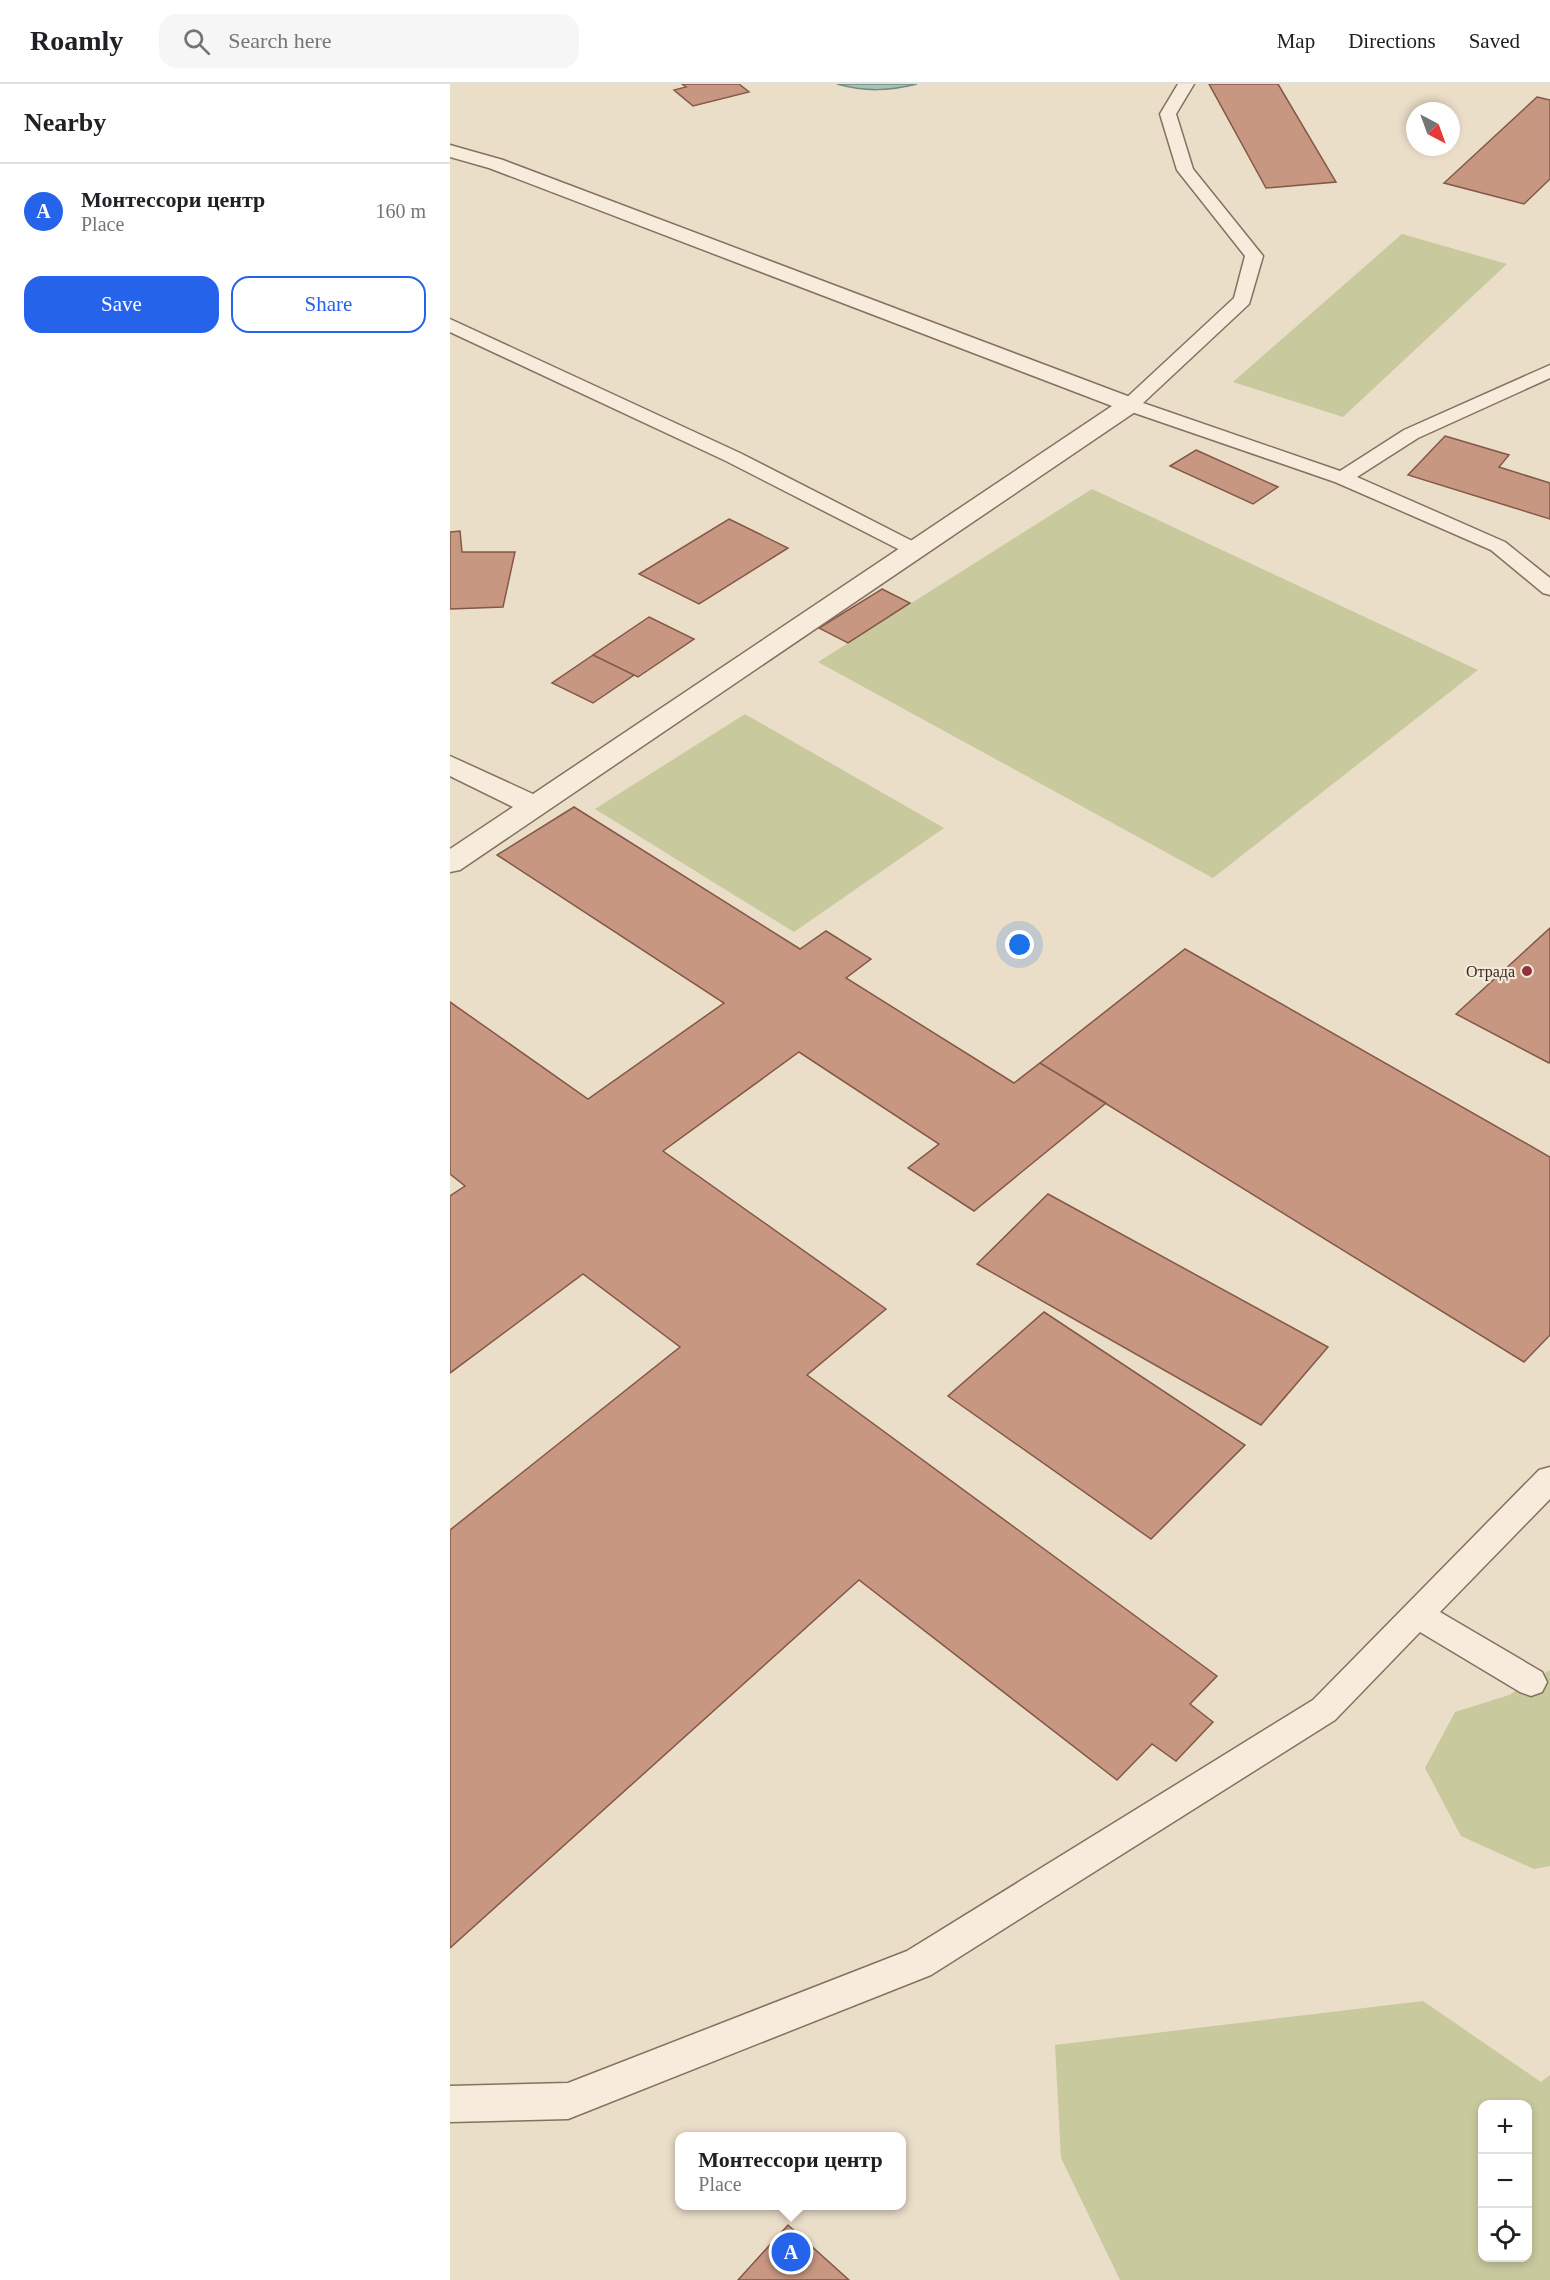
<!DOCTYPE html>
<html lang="en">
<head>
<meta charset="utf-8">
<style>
  :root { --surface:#fff; --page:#f6f6f6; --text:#202124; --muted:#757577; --line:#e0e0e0; --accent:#2563eb }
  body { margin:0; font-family:"Times New Roman",serif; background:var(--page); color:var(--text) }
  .controls { position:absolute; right:18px; bottom:18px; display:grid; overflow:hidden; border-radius:12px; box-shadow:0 3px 9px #0003 }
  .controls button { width:54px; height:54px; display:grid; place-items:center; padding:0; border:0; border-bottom:2px solid var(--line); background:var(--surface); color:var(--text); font:30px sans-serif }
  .compass { position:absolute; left:956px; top:18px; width:54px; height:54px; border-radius:50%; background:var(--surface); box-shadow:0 3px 9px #0003; rotate:139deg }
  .you { position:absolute; left:570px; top:861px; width:21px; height:21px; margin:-15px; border:4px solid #fff; border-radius:50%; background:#1a73e8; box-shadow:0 0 0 9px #1a73e833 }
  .badge { display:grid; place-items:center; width:39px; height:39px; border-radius:50%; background:var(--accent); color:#fff; font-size:20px; font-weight:700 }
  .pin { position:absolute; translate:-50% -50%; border:3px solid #fff; box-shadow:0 2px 6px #0006 }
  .popup { position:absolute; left:225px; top:2048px; width:231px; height:78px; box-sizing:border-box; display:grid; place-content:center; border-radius:12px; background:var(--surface); filter:drop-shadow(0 2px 4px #0005); font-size:20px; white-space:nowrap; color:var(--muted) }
  .popup b { font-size:22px; color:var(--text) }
  .popup::after { content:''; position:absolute; left:50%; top:100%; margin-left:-12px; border:12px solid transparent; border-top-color:var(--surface) }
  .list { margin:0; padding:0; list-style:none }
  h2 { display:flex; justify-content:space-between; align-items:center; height:78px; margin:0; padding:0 24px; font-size:26px }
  h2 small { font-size:20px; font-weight:400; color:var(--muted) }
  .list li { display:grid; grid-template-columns:39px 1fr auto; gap:18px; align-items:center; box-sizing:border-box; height:96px; padding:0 24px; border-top:2px solid var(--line) }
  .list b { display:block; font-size:22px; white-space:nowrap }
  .list p { margin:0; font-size:20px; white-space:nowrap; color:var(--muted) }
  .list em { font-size:20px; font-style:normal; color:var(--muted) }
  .actions { display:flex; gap:12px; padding:18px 24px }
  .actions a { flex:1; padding:14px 0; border:2px solid var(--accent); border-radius:18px; text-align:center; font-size:21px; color:var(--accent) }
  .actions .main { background:var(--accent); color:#fff }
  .icon { flex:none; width:33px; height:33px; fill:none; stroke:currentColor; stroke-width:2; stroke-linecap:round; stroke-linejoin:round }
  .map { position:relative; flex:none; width:1100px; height:2196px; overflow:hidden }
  header { display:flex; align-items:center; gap:36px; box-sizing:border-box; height:84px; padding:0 30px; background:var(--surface); border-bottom:2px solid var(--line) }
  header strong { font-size:28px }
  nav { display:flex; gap:33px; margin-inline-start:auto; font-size:21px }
  .search { width:420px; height:54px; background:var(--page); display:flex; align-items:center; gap:15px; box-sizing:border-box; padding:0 21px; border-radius:18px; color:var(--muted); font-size:22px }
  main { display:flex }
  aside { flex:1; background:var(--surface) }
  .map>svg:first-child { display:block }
</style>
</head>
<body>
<header>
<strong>Roamly</strong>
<div class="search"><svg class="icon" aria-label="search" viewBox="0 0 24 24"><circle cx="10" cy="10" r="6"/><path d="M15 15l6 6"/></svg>Search here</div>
<nav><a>Map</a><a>Directions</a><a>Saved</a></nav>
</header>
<main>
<aside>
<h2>Nearby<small></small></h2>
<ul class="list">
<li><span class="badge">A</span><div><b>Монтессори центр</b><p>Place</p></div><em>160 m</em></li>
</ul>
<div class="actions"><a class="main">Save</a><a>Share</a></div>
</aside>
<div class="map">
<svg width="1100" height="2196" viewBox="0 0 1100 2196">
  <rect width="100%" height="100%" fill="#ebdec9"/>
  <path fill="#c8c99d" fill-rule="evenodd" d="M952 150 1057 180 893 333 783 298Z
    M642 405 1028 586 763 794 368 578Z
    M295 630 494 744 344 848 145 725Z
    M1100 1586V1782L1084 1785 1011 1752 975 1684 1005 1628 1059 1611Z
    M973 1917 1091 1998 1100 1991V2196H670L611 2074 605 1961ZM1032 2020H1078V2174H1032Z"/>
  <path fill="#a9c0b7" stroke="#708e84" stroke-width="1.5" d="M387 0H467C438 7 416 8 387 0Z"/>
  <path fill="#c79782" stroke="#845846" stroke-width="1.5" d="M232 0H289L299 8 243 22 224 6 236 3Z
    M759 0H828L886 98 816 104Z
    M1087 13 1100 16V95L1074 120 994 99Z
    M995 352 1059 371 1049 383 1100 399V435L958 391Z
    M746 366 828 403 803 420 720 382Z
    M279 435 338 464 249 520 189 490Z
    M10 447 12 468H65L53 523 0 525V448Z
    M432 505 460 519 398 559 369 544Z
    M199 533 244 555 188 593 143 571Z
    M143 571 184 591 143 619 102 599Z
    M124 723 350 865 376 847 421 875 396 894 564 999 590 979 656 1019 524 1127 458 1084 489 1060 349 968 213 1067 436 1225 357 1291 767 1592 740 1620 763 1638 726 1677 702 1660 667 1696 409 1496 0 1864V1446L230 1263 133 1190 0 1289V1112L15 1102 0 1090V918L138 1015 274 919 47 771Z
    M1100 844V978L1099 979 1006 930Z
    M735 865 1100 1073V1251L1074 1278 590 979Z
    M598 1110 878 1263 811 1341 527 1180Z
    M594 1228 795 1361 701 1455 498 1312Z
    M338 2141 399 2196H288Z"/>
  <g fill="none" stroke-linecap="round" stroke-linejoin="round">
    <g stroke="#86705f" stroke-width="3">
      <path id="service" d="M728 0H744L726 30 743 85 813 172 799 220 693 319 890 387 954 346 1100 281V294L968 354 907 393 1055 458 1100 494V511L1093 509 1041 466 885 398 673 325 670 321 673 317 784 214 795 172 727 86 710 30Z
        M0 235 290 369 470 461 473 465 470 469H456L276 377 0 248Z
        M1100 1383V1415L990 1528 1092 1588 1097 1598 1092 1608 1081 1612 1070 1608 970 1548 885 1636 481 1891 118 2035 0 2038V2002L118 1999 457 1867 863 1616 1089 1386Z"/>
    </g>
    <g stroke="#86705f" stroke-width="3">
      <path id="minor" d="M0 61 53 76 688 316 692 321 688 326 10 786 0 788V765L63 723 0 692V672L83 710 662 322 39 84 0 73Z"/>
    </g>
    <use href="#service" fill="#f7ecdc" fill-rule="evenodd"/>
    <use href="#minor" fill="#f7ecdc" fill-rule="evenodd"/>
  </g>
  <circle fill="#91333d" stroke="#f3e9d8" stroke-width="2" cx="1077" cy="887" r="6"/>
  <g text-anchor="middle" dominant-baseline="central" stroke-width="4.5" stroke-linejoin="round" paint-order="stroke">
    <g font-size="16" fill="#382a21" stroke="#f3e9d8" text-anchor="end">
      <text x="1065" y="887">Отрада</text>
    </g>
  </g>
</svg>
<div class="controls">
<button>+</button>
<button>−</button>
<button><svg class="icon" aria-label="locate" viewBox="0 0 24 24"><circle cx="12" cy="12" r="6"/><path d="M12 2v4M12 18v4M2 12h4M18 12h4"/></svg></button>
</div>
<svg class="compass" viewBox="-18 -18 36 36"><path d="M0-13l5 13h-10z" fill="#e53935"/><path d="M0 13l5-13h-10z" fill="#757577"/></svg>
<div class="you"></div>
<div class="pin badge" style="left:341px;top:2168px">A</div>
<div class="popup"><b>Монтессори центр</b>Place</div>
</div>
</main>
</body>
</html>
